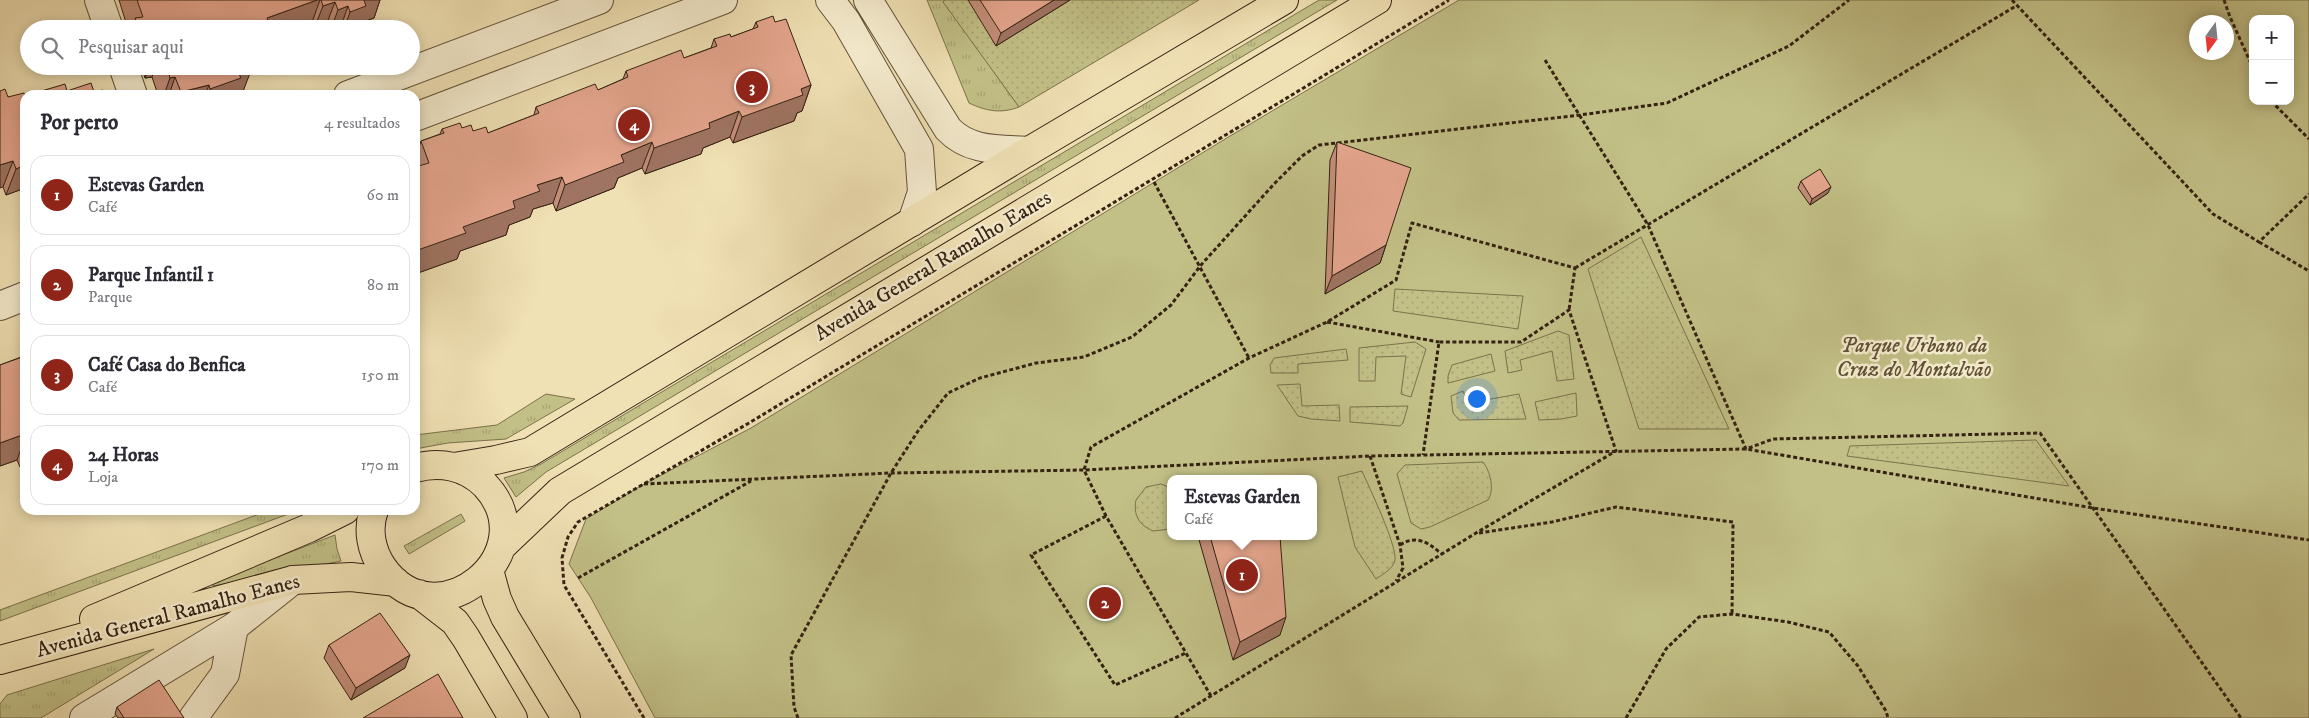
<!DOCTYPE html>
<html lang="pt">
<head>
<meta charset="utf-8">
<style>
  :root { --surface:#fff; --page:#f2f2f3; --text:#2b2b33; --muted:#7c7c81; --line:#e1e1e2; --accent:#8f2418 }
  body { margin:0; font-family:"IM FELL DW Pica",serif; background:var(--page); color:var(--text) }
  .controls { position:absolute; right:15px; top:15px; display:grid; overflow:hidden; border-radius:10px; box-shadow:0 2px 12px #0003 }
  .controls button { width:45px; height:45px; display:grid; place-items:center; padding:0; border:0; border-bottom:1px solid var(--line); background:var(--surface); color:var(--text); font:25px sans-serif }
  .compass { position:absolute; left:2189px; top:15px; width:45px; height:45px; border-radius:50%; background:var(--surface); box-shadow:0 2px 12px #0003; rotate:195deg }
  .you { position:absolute; left:1476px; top:398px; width:18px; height:18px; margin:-12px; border:4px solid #fff; border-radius:50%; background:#1a73e8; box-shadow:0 0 0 8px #1a73e833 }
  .badge { display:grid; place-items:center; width:32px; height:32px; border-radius:50%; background:var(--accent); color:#fff; font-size:16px; font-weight:700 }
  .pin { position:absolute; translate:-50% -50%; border:2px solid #fff; box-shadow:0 1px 5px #0006 }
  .popup { position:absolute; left:1167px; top:475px; width:150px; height:65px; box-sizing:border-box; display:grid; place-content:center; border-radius:10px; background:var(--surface); filter:drop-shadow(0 1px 4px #0005); font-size:16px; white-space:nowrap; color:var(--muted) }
  .popup b { font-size:19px; color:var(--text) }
  .popup::after { content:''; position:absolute; left:50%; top:100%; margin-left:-10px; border:10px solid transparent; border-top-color:var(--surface) }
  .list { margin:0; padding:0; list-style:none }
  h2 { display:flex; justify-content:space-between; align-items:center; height:65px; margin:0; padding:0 20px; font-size:21px }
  h2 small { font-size:16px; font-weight:400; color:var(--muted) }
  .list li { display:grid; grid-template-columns:32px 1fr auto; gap:15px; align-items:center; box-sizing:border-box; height:80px; margin:0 10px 10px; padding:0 10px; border:1px solid var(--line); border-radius:15px }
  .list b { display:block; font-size:19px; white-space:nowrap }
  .list p { margin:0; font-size:16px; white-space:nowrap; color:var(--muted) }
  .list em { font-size:16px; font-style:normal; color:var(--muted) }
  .icon { flex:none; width:28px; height:28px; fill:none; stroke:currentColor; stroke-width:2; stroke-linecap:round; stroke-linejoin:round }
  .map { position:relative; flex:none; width:2309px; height:718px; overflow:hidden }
  .search { position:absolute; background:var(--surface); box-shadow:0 2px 12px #0003; left:20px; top:20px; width:400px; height:55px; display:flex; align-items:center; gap:12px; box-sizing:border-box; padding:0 18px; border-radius:28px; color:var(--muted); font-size:19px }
  .panel { position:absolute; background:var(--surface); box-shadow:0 2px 12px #0003; left:20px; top:90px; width:400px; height:425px; border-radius:15px }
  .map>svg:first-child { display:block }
</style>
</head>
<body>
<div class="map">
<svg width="2309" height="718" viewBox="0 0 2309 718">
  <defs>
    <pattern id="grass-tufts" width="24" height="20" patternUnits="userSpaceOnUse" patternTransform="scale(1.25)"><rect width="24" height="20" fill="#c2c087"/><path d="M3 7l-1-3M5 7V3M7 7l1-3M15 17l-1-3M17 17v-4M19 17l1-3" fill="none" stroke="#a7a574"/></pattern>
    <pattern id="garden-dots" width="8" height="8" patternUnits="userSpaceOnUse" patternTransform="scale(1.25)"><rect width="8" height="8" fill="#c2c087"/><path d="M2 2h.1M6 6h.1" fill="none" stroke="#a7a574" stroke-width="1.8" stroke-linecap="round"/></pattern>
  </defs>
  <rect width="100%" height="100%" fill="#f0e1b4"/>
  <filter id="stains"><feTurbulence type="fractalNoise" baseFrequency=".004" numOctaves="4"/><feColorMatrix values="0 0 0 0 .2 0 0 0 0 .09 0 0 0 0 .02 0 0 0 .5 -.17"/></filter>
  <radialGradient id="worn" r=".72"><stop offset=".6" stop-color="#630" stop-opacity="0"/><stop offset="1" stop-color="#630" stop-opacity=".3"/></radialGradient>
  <path fill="url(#grass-tufts)" stroke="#7c714c" d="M927 0H945L944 2 1019 107C1001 114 986 111 969 103Z
    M1319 0H1337L546 472 516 497 504 478 524 472 541 464Z
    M546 394 575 399 506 439 448 443 415 449V435L497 425Z
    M270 510H299L0 621V610Z
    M461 514 465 521 409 554 404 546Z
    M335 535 337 549 341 561 213 586 212 582Z
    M154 649 41 718H0V704L7 695Z"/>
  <path fill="#c2c087" stroke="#7c714c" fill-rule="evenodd" d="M1459 0H2309V718H655L591 598 569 564 586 519 644 484 751 428 1230 136ZM2253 19H2290V101H2253ZM2196 22H2226V52H2196ZM1171 479H1313V536H1171Z"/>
  <path fill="url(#garden-dots)" stroke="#7c714c" d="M945 0H1199L1019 107 943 2Z
    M1641 237 1729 429H1639L1588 269Z
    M1395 289 1523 296 1518 329 1393 311Z
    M1558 331 1569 335 1574 379 1557 381 1552 351 1520 360 1522 370 1508 373 1505 351Z
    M1415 342 1426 349 1411 397 1401 394 1406 356 1376 357 1375 381H1359V348Z
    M1346 349 1348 360 1298 364V373H1271L1270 365 1274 358Z
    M1491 354 1495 371 1448 383V376L1452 365Z
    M1300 384 1302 406 1339 405 1340 421 1311 419 1298 416 1277 385Z
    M1463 391 1468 403 1519 394 1526 419 1459 420 1453 413 1451 396Z
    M1576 393 1577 416 1561 419 1539 420 1535 402Z
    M1408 406 1403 423 1400 426 1350 422V407Z
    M2036 440 2069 486 1847 456 1850 446Z
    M1483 462C1490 471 1495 489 1488 500L1430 527 1421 529 1411 523 1397 474 1405 465Z
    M1362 471C1369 487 1397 545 1395 560 1393 569 1383 574 1376 579L1355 547 1338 477Z
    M1161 484 1171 488V529L1153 531C1139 525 1133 515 1136 500L1146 487Z"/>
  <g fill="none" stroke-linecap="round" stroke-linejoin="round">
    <g stroke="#64523a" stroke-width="30">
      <path id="minor" d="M99 0 109 29
        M830 0 846 21 919 149 922 192 912 222
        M868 0 948 129C970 152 1000 149 1029 151
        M123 66 133 95
        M348 95 599 0
        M415 117 723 0
        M0 306 25 296
        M84 718 234 627 293 580
        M193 718 225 674 234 627"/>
    </g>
    <g stroke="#352212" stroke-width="30">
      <path id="major" d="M454 467 496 460 530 452 1029 151 1284 0
        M374 510C367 529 371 551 383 568 437 644 548 552 485 485 466 466 440 461 415 468
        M501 547 560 491 1377 0
        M489 570 497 599 505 617 566 718
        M419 594 455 622 466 638 513 718
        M94 619 309 528 345 510
        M0 660 293 580 351 577 396 582"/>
    </g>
    <path stroke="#352212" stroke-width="3" stroke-dasharray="4 2.5" stroke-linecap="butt" d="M2012 0 2213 214 2259 242 2309 194
      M2224 0 2230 17 2253 68
      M1545 60 1648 225 1746 449 1773 439 2040 433 2241 718
      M2271 101 2309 139
      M1154 182 1249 358
      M2259 242 2309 271
      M1575 268 2016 6
      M1327 322 1439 342
      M1370 456 1400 545 1403 568 1396 581
      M644 484 891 473 1084 470 1370 456 1746 449 2093 508 2309 540
      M1106 516 1031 555 1115 685 1186 653
      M1479 533 1552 522 1616 507 1733 522 1732 614
      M1400 545C1417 534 1428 543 1442 554
      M578 578 751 481
      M1211 696 1106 516 1084 470 1091 447 1249 358 1327 322 1396 280 1412 223 1575 268 1569 310
      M644 718 564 585 562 558 568 537 578 522 749 423 1449 0
      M798 718 794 707 791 655 891 473 918 431 948 393 980 378 1036 363 1084 357 1132 337 1171 305 1201 265 1274 184 1302 156 1319 145 1580 115 1667 103 1789 46 1849 0
      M1175 718 1476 533 1616 451 1569 310 1521 342H1439L1423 455
      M1626 718 1666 649 1699 617 1732 614 1788 622 1829 632 1858 666 1886 711 1888 718"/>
    <use href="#minor" stroke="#f5ecce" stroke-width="28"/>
    <use href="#major" stroke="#f0e1b4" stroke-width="28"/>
  </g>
  <path fill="#c58f7a" stroke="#352212" d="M119 0H380L374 18 360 23 358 29H326L325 28 322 29H312L311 25 300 29H128Z
    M968 0H1070L996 46Z
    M756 22H775L811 85 802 111 797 113 794 121 733 143 730 137 703 148 701 154 645 174 642 168 618 178 614 188 556 211 553 203 533 209 530 217 509 225 506 235 460 251 457 259 415 274V157L421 141 440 134 442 129 462 128 473 131 488 133 534 115 536 107 598 90 623 79 626 71 684 58 711 48 714 39 731 37 753 29Z
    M141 66H251L242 94 239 95H158L152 77 145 78Z
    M25 96V188L6 195 3 187 8 97Z
    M1337 142 1386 245 1380 263 1325 294 1330 160Z
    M1801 181 1828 193 1810 205 1798 188Z
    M25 354V465L20 467 17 460 0 466V365L24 356Z
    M1198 536H1280V635L1233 660Z
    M329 645 405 668 351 700 324 658Z
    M117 707 184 718H118L115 714Z"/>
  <path fill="#a07463" stroke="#352212" d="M317 0H320L311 25 300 29H259L267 18Z
    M363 0H380L374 18 360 23 358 29H344L350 12Z
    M1054 0H1070L996 46 1001 33Z
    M335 2 325 28 322 29H314L323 6Z
    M348 6 340 29H331L338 10Z
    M149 66H156L152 77 145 78Z
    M252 68 242 94 239 95H208L210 89 238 72Z
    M175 77 169 95H164L170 78Z
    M209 85 205 95H180L181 92Z
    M811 85 802 111 797 113 794 121 733 143 742 117 801 89Z
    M739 111 730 137 703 148 701 154 645 174 654 148 709 123Z
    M652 142 642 168 618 178 614 188 556 211 565 185 621 155Z
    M13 161 3 187 0 188V165Z
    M25 165V188L6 195 16 169Z
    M562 177 553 203 533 209 530 217 509 225 506 235 460 251 457 259 415 274V251L513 201 537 185Z
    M1831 187 1828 193 1810 205 1812 199Z
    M1386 245 1380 263 1325 294 1332 276Z
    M25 434V438L17 460 0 466V443Z
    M25 453V465L20 467Z
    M1286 617 1280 635 1233 660 1240 642Z
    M410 655 405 668 351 700 356 688Z"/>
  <path fill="#e5a68e" stroke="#352212" d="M137 0H317L267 18 270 25 259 29H139L135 18 143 17Z
    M321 0H364L366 6 350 12 348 6 338 10 335 2 323 6Z
    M980 0H1054L1001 33Z
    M773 16 775 22 786 19 811 85 801 89 803 95 742 117 739 111 709 123 710 128 654 148 652 142 621 155 624 162 565 185 562 177 537 185 540 191 513 201 515 208 463 227 466 233 415 251V167L429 163 421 141 444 133 442 129 460 123 462 128 471 125 473 131 486 127 488 133 539 113 536 107 595 84 598 90 628 77 626 71 681 50 684 58 717 46 714 39 730 34 731 37 758 27 756 22Z
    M166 66H251L252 68 238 72 241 78 210 89 209 85 181 92 175 77 170 78Z
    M91 83 94 92 103 90 105 95H28L65 84 67 91Z
    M5 89 8 97 24 93 25 96V165L16 169 13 161 0 165V91Z
    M1337 142 1411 168 1386 245 1332 276Z
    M1820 169 1831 187 1812 199 1801 181Z
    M25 356V434L0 443V365Z
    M1210 536H1280L1286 617 1240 642Z
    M380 613 410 655 356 688 329 645Z
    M438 674 463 718H363Z
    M159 680 184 718H124L117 707Z"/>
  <g text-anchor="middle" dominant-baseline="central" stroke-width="5" stroke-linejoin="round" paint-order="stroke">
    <g font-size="21" fill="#352212" stroke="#f5ecce">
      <text transform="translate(933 266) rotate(-31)">Avenida General Ramalho Eanes</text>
      <text transform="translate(168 616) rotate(-15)">Avenida General Ramalho Eanes</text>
    </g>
    <g font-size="21" font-style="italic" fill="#5f5135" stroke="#f5ecce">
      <text x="1914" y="346">Parque Urbano da<tspan x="1914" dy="24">Cruz do Montalvão</tspan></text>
    </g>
  </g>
  <rect width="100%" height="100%" filter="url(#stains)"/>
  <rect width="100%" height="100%" fill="url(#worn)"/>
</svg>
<div class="controls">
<button>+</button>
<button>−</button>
</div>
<svg class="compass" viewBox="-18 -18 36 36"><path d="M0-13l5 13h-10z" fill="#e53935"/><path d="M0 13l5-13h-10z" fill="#7c7c81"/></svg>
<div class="you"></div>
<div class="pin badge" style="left:1242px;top:575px">1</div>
<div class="popup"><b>Estevas Garden</b>Café</div>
<div class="pin badge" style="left:1105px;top:603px">2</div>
<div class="pin badge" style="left:752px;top:87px">3</div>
<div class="pin badge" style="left:634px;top:125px">4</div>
<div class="search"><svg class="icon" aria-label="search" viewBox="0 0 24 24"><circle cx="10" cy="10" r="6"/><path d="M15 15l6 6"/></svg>Pesquisar aqui</div>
<section class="panel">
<h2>Por perto<small>4 resultados</small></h2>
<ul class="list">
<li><span class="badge">1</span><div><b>Estevas Garden</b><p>Café</p></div><em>60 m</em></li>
<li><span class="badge">2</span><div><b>Parque Infantil 1</b><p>Parque</p></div><em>80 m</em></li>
<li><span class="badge">3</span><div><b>Café Casa do Benfica</b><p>Café</p></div><em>150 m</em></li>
<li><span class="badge">4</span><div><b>24 Horas</b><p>Loja</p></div><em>170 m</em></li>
</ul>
</section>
</div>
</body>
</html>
